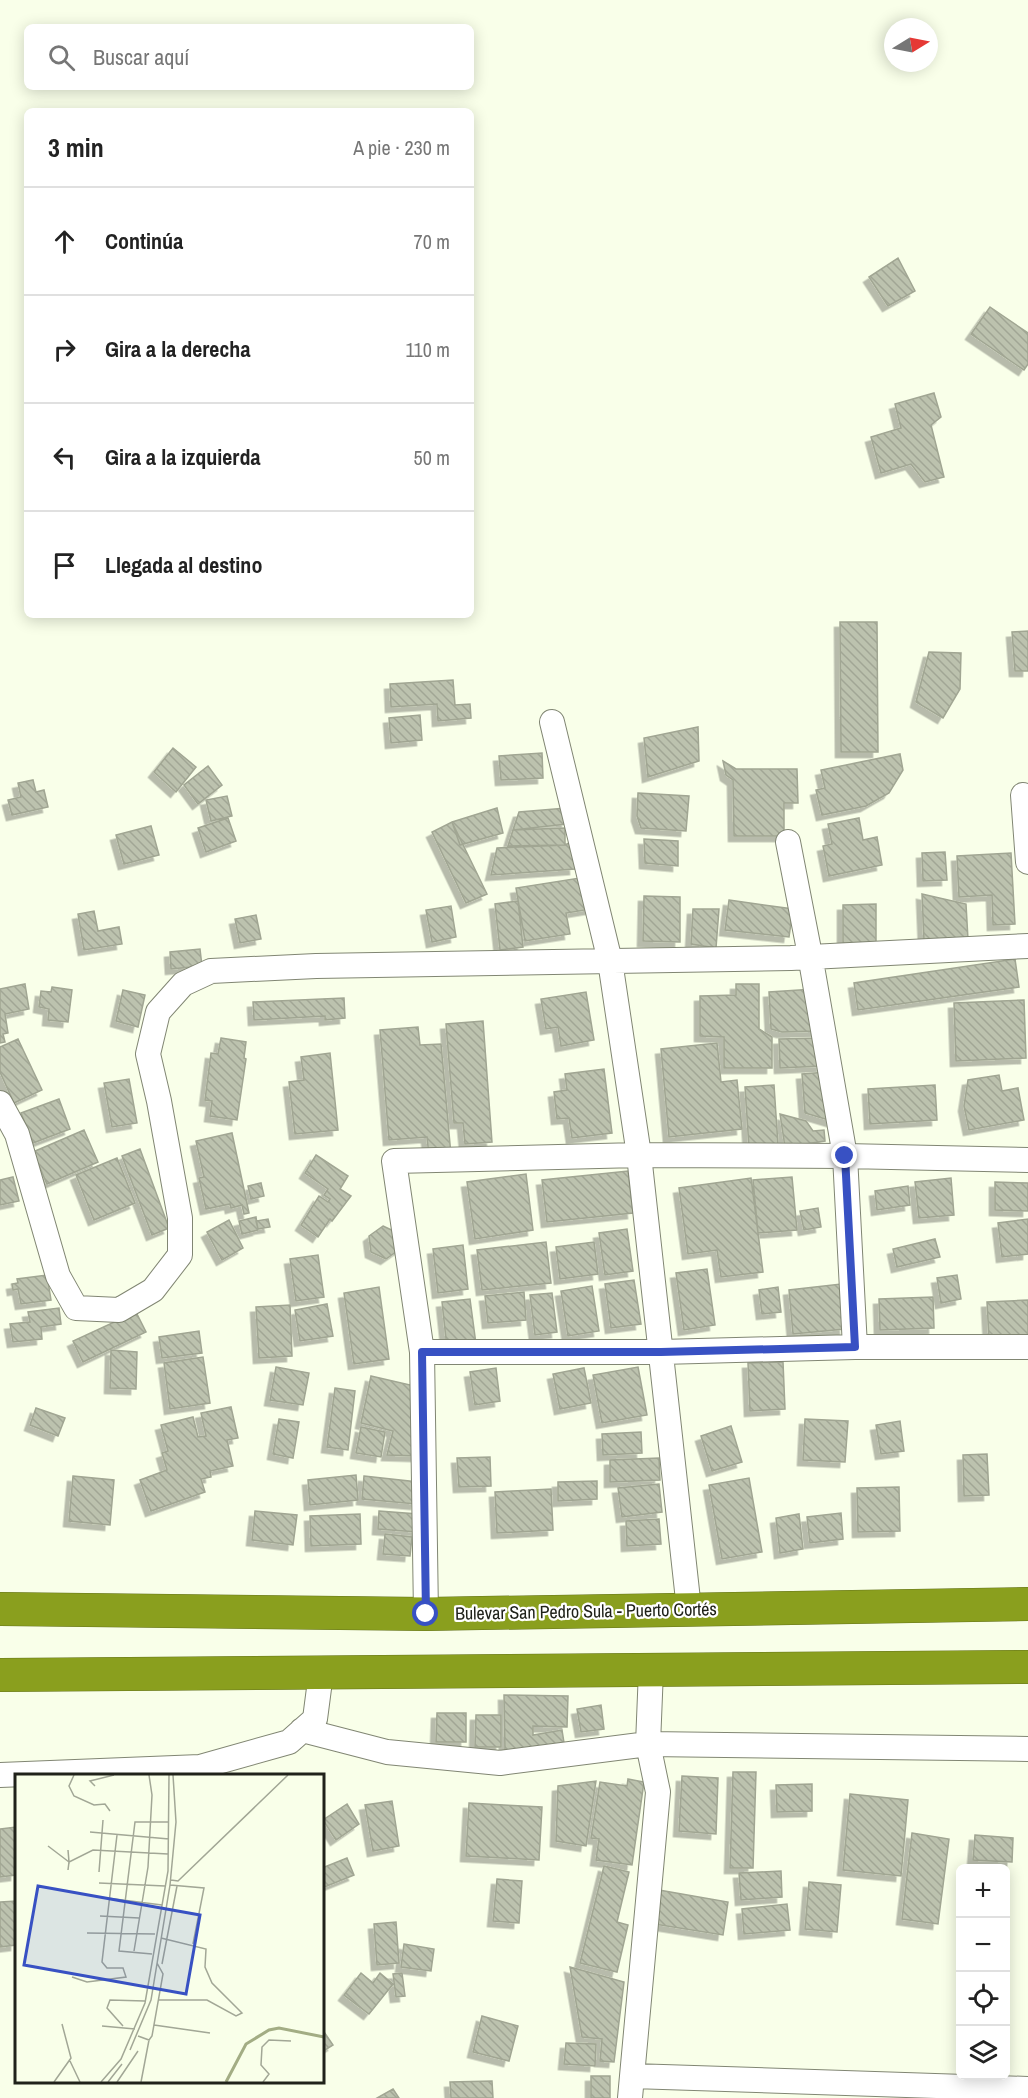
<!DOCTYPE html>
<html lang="es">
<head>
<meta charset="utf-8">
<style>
  :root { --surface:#fff; --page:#f6f6f6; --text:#222; --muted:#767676; --line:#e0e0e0 }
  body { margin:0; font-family:"Archivo Narrow",sans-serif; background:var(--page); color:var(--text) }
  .controls { position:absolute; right:18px; bottom:18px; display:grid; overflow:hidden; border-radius:9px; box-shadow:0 3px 15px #0003 }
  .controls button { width:54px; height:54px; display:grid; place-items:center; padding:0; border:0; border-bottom:2px solid var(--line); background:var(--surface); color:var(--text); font:30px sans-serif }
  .compass { position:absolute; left:884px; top:18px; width:54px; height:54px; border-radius:50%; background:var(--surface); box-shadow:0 3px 15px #0003; rotate:80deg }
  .stop { position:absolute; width:18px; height:18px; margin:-14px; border:4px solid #3851c3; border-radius:50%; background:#fff }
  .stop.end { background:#3851c3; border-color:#fff; box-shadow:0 2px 6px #0008 }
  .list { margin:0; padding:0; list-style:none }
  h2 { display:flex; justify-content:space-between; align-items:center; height:78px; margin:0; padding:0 24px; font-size:26px }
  h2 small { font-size:20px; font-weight:400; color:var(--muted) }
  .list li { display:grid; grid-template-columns:39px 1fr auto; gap:18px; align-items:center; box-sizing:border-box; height:108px; padding:0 24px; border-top:2px solid var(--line) }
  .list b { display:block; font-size:22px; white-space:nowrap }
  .list em { font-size:20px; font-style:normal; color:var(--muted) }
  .icon { flex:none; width:33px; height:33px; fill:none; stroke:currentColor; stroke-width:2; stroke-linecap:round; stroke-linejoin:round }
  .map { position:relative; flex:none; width:1028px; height:2098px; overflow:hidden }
  .search { position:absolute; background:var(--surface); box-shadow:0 3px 15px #0003; left:24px; top:24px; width:450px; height:66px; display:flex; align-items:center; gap:15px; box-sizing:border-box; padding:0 21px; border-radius:9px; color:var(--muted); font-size:22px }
  .panel { position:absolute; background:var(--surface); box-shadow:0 3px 15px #0003; left:24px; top:108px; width:450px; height:510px; border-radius:9px }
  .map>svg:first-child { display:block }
</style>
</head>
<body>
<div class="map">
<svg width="1028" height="2098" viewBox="0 0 1028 2098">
  <defs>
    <pattern id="building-back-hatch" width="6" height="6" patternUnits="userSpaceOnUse" patternTransform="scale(1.5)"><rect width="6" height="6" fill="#bcc2ae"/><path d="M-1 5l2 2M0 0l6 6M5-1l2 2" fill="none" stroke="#a1a695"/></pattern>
    <filter id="shadow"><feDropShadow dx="-5.5" dy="5.5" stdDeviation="0" flood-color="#0004"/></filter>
  </defs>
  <rect width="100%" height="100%" fill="#f9ffe9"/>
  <path fill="url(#building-back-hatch)" stroke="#a1a693" stroke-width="1.5" filter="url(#shadow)" d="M898 258 915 291 888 306 869 277Z
    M990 307 1028 333V364L1024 370 971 334Z
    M934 393 941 417 931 425 944 477 925 482 911 464 881 473 871 437 901 428 895 404Z
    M840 622H877L878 752H841Z
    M1028 631V671H1015L1012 632Z
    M929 652 961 653 960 689 943 718 916 702Z
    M453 680 455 705 470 704 471 718 438 721 437 704 391 707 390 684Z
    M420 715 422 740 391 743 389 718Z
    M698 727 699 761 648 777 644 738Z
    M173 748 196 767 176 792 154 772Z
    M542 753 543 778 501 780 499 756Z
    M900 754 903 770 889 793 866 806 822 815 816 790 825 788 821 770Z
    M723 761 736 769H797L798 803H784V836H734L733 780 726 775Z
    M208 766 222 785 198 804 184 785Z
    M33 780 36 792 44 790 48 807 12 815 8 800 21 797 18 783Z
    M638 793 689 796 686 831 641 828 637 816Z
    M227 796 232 816 211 821 206 800Z
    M497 808 503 833 460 845 452 822Z
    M566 808 567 824 513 830 519 812Z
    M228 818 236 841 206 852 198 828Z
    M859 818 863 840 877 837 882 865 829 876 823 846 832 844 828 824Z
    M452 822 487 894 466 903 432 832Z
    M151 826 159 855 124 864 116 835Z
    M565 828V845L508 846 513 830Z
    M644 839 678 841V866L645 863Z
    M573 841 575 869 491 875 497 848 565 845Z
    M945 852 947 880 923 881 922 853Z
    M1011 853 1015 924 993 925 992 895 959 897 957 856Z
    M586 877 591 909 566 913 570 934 525 941 516 888Z
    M922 894 966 904 968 939 924 941Z
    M644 896 680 897V942L643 941Z
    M729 900 793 909 789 937 725 930Z
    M518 901 523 947 500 950 495 904Z
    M876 904V950H843V905Z
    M451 906 456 937 432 942 426 910Z
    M693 909H719L716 948 691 944Z
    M94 911 98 931 119 927 122 944 84 950 78 914Z
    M256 915 261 939 240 943 235 919Z
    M200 949 202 966 171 969 170 952Z
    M1015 959 1019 987 858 1010 854 983Z
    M25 984 29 1009 5 1014 8 1033 3 1034 5 1042 0 1043V989Z
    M736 984H759V1029L772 1037V1068H724V1037L700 1036V996L736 995Z
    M52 987 72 990 68 1022 48 1020 49 1009 39 1007 41 991 51 992Z
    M814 989 817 1031 782 1032 771 1029 769 992Z
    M123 990 145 995 138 1027 116 1021Z
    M586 992 594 1040 561 1046 558 1027 546 1029 541 999Z
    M344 998 345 1018 325 1020V1016L254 1020 253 1002Z
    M1024 1000 1026 1058 956 1061 954 1003Z
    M483 1021 492 1142 465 1144 463 1123H454L446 1024Z
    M418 1027 420 1045 441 1044 451 1155 429 1156 427 1137 389 1140 380 1030Z
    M221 1038 246 1042 244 1058 246 1059 237 1120 210 1116 212 1101 205 1100 211 1053 218 1054Z
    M821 1038 822 1066 780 1068 779 1039Z
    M18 1039 42 1090 14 1103 0 1072V1047Z
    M717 1043 721 1082 737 1080 742 1129 669 1137 661 1049Z
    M330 1053 338 1130 295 1134 289 1082 304 1080 301 1057Z
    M604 1069 612 1133 572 1138 569 1118 557 1119 554 1092 567 1090 565 1074Z
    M827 1072 832 1121 805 1113 802 1074Z
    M999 1075 1002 1091 1018 1088 1024 1120 969 1130 964 1106 968 1080Z
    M129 1079 137 1123 112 1127 104 1083Z
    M774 1085 778 1145 749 1147 745 1087Z
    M935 1085 937 1120 870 1124 868 1089Z
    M59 1099 70 1129 33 1143 21 1113Z
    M780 1114 806 1121 813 1131 824 1130 825 1141 785 1147Z
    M84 1130 98 1162 47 1184 33 1152Z
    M232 1133 249 1213 244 1214 242 1205 231 1208 230 1204 206 1209 199 1178 204 1177 196 1141Z
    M140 1149 169 1228 152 1235 122 1156Z
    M316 1155 348 1176 340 1189 351 1196 332 1221 330 1219 318 1237 301 1225 319 1196 328 1202 330 1199 324 1195 328 1189 305 1173Z
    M117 1158 135 1203 94 1220 76 1175Z
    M628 1171 633 1213 547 1222 542 1180Z
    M526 1174 533 1230 475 1239 467 1182Z
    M13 1177 19 1201 0 1205V1180Z
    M792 1177 797 1230 758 1233 753 1180Z
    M751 1178 763 1272 721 1277 717 1250 688 1254 679 1188Z
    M951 1178 954 1215 919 1218 915 1182Z
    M995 1182 1028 1183V1211L995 1210Z
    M261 1183 264 1196 251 1199 248 1186Z
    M908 1186 910 1205 877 1210 875 1191Z
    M818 1208 821 1227 804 1230 800 1211Z
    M256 1217 258 1230 242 1234 239 1221Z
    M268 1219 270 1227 258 1229 256 1221Z
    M1028 1219V1254L1002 1257 998 1223Z
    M229 1220 243 1248 222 1260 207 1232Z
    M383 1226 398 1233 400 1249 386 1259 371 1252 369 1236Z
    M627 1229 633 1271 605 1275 599 1233Z
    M935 1239 940 1257 897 1267 893 1249Z
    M546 1242 551 1283 482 1290 477 1250Z
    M594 1242 598 1274 560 1279 556 1247Z
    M463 1245 468 1289 438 1293 433 1249Z
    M318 1255 324 1297 296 1301 290 1259Z
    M707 1269 715 1325 684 1330 676 1273Z
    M47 1275 51 1300 21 1304 18 1289 13 1290 12 1284 18 1283 17 1279Z
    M957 1275 961 1299 941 1303 937 1278Z
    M634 1280 641 1324 611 1328 605 1284Z
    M841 1284 845 1329 793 1334 789 1290Z
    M592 1286 599 1331 568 1336 561 1291Z
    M379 1287 389 1359 354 1364 344 1293Z
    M778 1287 781 1312 762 1314 759 1290Z
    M524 1292 526 1320 488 1323 485 1296Z
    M552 1293 557 1332 535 1335 530 1295Z
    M933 1297 934 1328 880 1330 879 1299Z
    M470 1299 476 1344 447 1348 442 1302Z
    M1028 1300V1336L989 1338 987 1302Z
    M327 1304 333 1336 300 1341 295 1310Z
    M290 1305 292 1356 259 1358 256 1307Z
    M59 1308 61 1324 41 1327 42 1339 13 1342 10 1324 30 1322 28 1312Z
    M136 1312 146 1332 83 1362 73 1341Z
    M199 1331 202 1353 162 1358 159 1337Z
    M111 1350 137 1352 136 1389 110 1388Z
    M203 1357 210 1403 170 1409 164 1363Z
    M783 1362 785 1409 750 1411 748 1363Z
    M276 1367 309 1373 303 1405 270 1400Z
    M638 1367 647 1415 602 1423 593 1375Z
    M496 1368 500 1401 475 1405 470 1372Z
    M584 1368 591 1403 560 1409 553 1374Z
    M371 1376 419 1387 418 1456 387 1455 393 1431 361 1423Z
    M335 1388 355 1391 348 1450 327 1447Z
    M231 1407 238 1438 227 1440 233 1466 210 1471 211 1477 201 1479 205 1492 151 1511 140 1480 167 1470 162 1453 168 1451 161 1425 193 1417 198 1437 206 1436 201 1413Z
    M36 1408 65 1418 58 1436 30 1425Z
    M279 1419 299 1422 293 1458 273 1454Z
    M805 1419 848 1421 845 1462 803 1460Z
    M900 1421 904 1451 881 1454 876 1425Z
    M731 1426 742 1462 712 1471 701 1436Z
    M361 1427 385 1432 381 1457 356 1453Z
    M641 1432 642 1453 603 1455 602 1434Z
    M987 1454 989 1495 964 1496 963 1455Z
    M490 1457 491 1486 459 1487 457 1458Z
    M659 1458 660 1480 610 1482V1460Z
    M356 1475 358 1500 310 1505 308 1480Z
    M73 1476 114 1480 110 1525 69 1521Z
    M364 1476 418 1482 416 1504 362 1499Z
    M749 1478 762 1552 722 1559 709 1485Z
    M597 1481V1499L558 1501V1482Z
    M659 1484 662 1512 622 1517 618 1488Z
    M899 1487 900 1531 858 1532 857 1488Z
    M551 1489 553 1530 497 1533 495 1492Z
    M255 1511 297 1515 293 1545 252 1540Z
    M379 1511 418 1514 417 1532 378 1529Z
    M841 1513 843 1539 810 1543 807 1517Z
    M360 1514 361 1544 311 1546 310 1516Z
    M799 1514 803 1549 780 1553 776 1518Z
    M659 1519 661 1544 627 1546 626 1521Z
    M385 1534 412 1537 410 1556 383 1554Z
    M504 1695 568 1696 567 1727 533 1726V1735L562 1730 565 1749 505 1751Z
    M601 1705 604 1729 581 1732 577 1709Z
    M437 1713H466V1742H436Z
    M476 1715H501V1747H475Z
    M733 1772H756L753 1868H730Z
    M682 1776 718 1778 716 1834 679 1831Z
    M628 1779 644 1782 632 1865 596 1860 599 1839 591 1838 600 1782 627 1786Z
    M596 1781 586 1846 556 1841 558 1786Z
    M812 1784V1811L777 1812 776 1785Z
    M850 1794 908 1800 901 1876 843 1870Z
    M392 1801 399 1846 373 1851 365 1805Z
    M469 1803 542 1807 539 1860 466 1856Z
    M347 1804 359 1824 336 1840 323 1820Z
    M16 1827V1875L0 1877V1829Z
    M912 1833 949 1839 938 1924 902 1919Z
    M975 1835 1013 1838 1012 1862 973 1860Z
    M347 1858 354 1875 322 1888V1868Z
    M604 1866 629 1872 617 1922 628 1925 617 1972 580 1963Z
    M781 1871 782 1897 741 1900 739 1873Z
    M497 1879 522 1881 519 1923 493 1921Z
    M809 1882 841 1885 837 1932 805 1929Z
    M659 1890 728 1902 723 1935 654 1924Z
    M16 1901V1945L0 1947V1902Z
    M787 1904 790 1930 744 1934 742 1909Z
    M396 1922 399 1963 377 1965 374 1924Z
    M404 1944 434 1949 431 1971 401 1967Z
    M570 1967 624 1982 614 2062 600 2061 602 2039 582 2037Z
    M361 1973 373 1983 380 1973 393 1984 369 2014 344 1995Z
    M402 1973 405 1996 396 1997 393 1974Z
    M482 2016 518 2026 509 2061 473 2052Z
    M322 2029 333 2045 322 2052Z
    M566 2043 596 2044 595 2066 564 2064Z
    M591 2076H610V2098H591Z
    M492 2081 493 2098H451L450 2082Z
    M393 2089 399 2098H377Z"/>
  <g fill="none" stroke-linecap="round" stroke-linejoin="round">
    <g stroke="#818673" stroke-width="26">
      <path id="street" d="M552 722 610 961 639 1155 689 1609
        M1023 795 1028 862
        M788 842 810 955 845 1156 855 1347
        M0 1103 17 1134 58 1276 76 1308 119 1310 153 1290 180 1255V1218L159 1101 148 1054 158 1012 183 984 211 971 316 966 791 958 1028 946
        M422 1352H661L855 1347H1028
        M426 1614 422 1352 394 1161 639 1155 845 1156 1028 1160
        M302 1730 387 1752 500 1763 648 1744 1028 1749
        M0 1775 200 1767 289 1742 315 1719 321 1673
        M632 2076 1028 2089
        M630 2098 658 1792 648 1744 651 1670"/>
    </g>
    <g stroke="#65731d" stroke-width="34">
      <path id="highway" d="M0 1609 426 1614 1028 1604
        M0 1675 1028 1667"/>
    </g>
    <use href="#street" stroke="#fff" stroke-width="24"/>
    <use href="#highway" stroke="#8a9f1e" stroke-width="33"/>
  </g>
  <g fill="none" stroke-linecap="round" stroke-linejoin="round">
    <path stroke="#3851c3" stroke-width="8" d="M426 1614 422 1352H661L855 1347 845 1156"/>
  </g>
  <g text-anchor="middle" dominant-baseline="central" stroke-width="4.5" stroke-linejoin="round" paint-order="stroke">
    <g font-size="18" fill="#20221a" stroke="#fff">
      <text transform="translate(586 1611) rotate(-1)">Bulevar San Pedro Sula - Puerto Cortés</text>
    </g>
  </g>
  <g transform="translate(15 1774)">
    <rect width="309" height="309" fill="#f9ffe9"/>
    <path fill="none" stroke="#a3ad84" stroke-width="3" d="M211 308 231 270 254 256 264 254 309 263"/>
    <path fill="none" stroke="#a2a796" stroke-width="1.5" d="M59 1 54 12 59 22 79 31 90 30 95 37M80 12 75 7 99 1M75 58 154 65M33 72 54 88 53 76M53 96 54 88 78 76 153 80M84 98 88 46M156 106 163 107 273 1M84 109 150 112M155 111 189 114 178 170M84 123 147 131M85 142 124 144M72 159 140 160M119 177 133 93 137 21 134 1M137 180 104 177 120 48H154M147 190 162 112M57 203 72 208 111 203 108 194H92L87 188 102 61M144 226H192L221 242 227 239 197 209 190 193 191 175 146 164M139 251 195 259M87 252 120 255M108 252 92 234 95 226 130 227M123 262 134 266 137 262 148 200 142 189M115 276 136 226 155 111 161 48 158 1M55 287 65 308M39 308 56 284 47 250M86 308 106 285 130 229 153 97 154 1M93 308 107 290M102 308 123 277M126 308 134 266M248 308 254 300 246 291 247 273 254 266 276 267"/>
    <path fill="#3851c3" fill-opacity="0.15" stroke="#3851c3" stroke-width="3" d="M23 112 185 141 171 220 9 191Z"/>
    <rect width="309" height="309" fill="none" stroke="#20221a" stroke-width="3"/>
  </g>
</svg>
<div class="controls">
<button>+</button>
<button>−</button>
<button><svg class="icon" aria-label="locate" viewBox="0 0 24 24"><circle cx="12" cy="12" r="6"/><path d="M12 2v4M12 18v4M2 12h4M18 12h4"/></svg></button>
<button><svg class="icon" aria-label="layers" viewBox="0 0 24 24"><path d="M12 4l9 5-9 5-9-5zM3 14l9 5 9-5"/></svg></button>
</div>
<svg class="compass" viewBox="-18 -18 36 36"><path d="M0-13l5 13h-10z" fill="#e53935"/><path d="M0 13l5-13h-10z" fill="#767676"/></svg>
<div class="stop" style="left:426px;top:1614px"></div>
<div class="stop end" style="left:845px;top:1156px"></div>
<div class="search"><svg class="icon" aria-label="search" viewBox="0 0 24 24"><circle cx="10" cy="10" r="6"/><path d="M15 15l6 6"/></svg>Buscar aquí</div>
<section class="panel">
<h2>3 min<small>A pie · 230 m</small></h2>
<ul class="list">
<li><svg class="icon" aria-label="ahead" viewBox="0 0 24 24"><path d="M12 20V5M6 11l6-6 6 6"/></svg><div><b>Continúa</b></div><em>70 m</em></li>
<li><svg class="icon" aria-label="right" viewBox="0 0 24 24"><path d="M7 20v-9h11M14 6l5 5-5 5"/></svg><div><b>Gira a la derecha</b></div><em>110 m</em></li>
<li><svg class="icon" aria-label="left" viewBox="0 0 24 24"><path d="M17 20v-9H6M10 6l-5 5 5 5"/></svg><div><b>Gira a la izquierda</b></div><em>50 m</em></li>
<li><svg class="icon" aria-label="arrive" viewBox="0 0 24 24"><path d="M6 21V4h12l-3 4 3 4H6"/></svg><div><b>Llegada al destino</b></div></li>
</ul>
</section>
</div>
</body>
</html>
